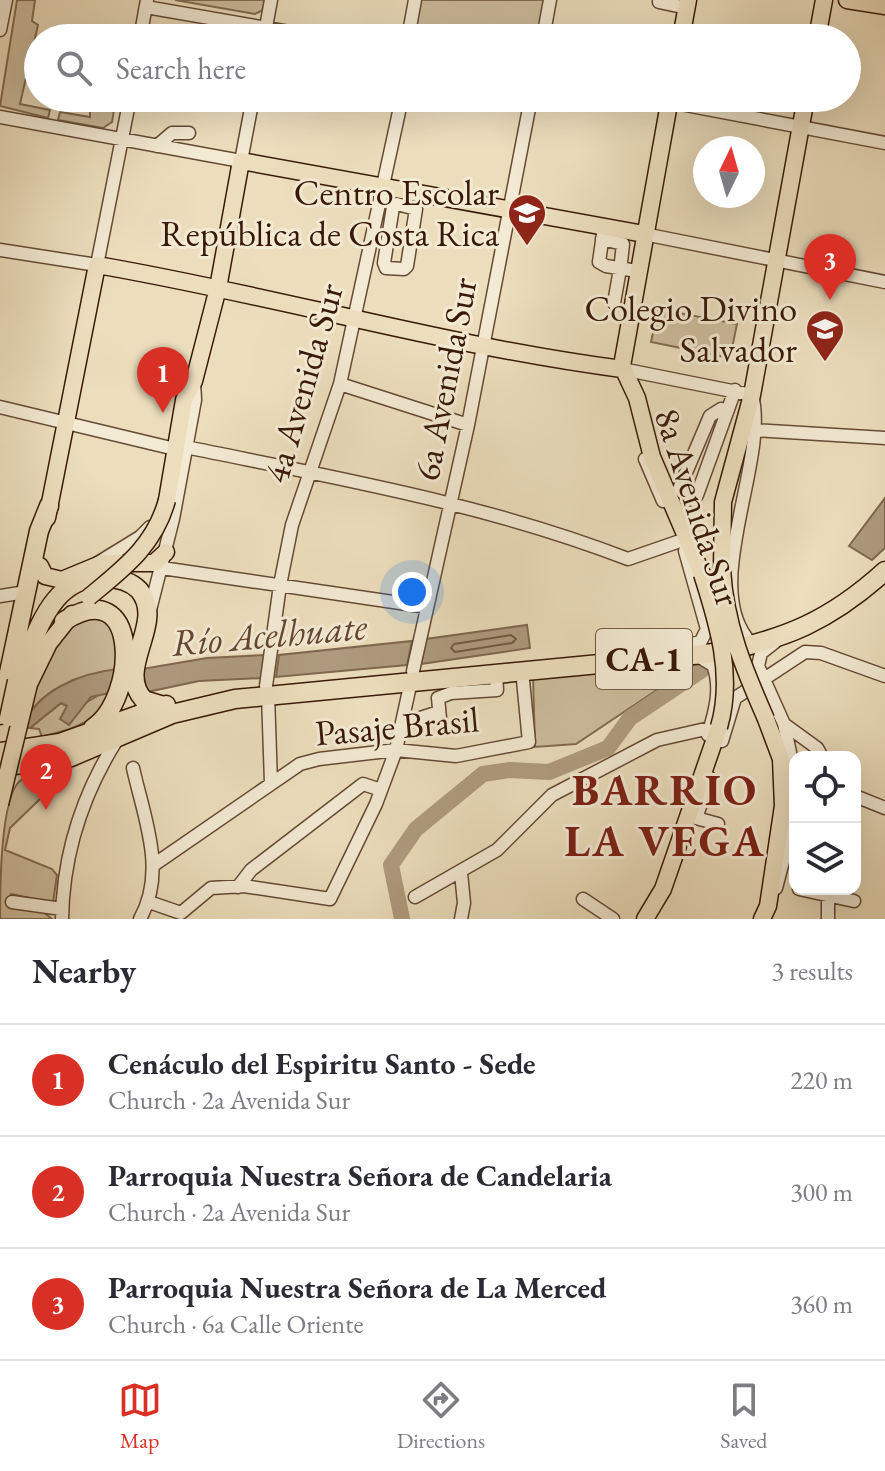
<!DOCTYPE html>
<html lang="en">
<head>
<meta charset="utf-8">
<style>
  :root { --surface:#fff; --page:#f2f2f3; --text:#2b2b33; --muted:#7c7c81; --line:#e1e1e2; --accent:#d93025 }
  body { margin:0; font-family:"EB Garamond",serif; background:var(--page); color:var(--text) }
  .controls { position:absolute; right:24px; bottom:24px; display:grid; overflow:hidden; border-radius:16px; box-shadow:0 8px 32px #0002 }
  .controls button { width:72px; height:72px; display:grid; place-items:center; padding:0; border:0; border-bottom:2px solid var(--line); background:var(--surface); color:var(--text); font:40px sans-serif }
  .compass { position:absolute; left:693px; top:136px; width:72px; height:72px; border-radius:50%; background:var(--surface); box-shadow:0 8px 32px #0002; rotate:5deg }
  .you { position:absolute; left:412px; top:592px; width:28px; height:28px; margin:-20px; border:6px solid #fff; border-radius:50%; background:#1a73e8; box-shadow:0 0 0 12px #1a73e833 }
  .badge { display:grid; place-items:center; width:52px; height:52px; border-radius:50%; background:var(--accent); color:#fff; font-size:26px; font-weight:700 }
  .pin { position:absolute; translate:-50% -66px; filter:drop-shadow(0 2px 4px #0008) }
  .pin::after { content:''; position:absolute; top:42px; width:28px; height:24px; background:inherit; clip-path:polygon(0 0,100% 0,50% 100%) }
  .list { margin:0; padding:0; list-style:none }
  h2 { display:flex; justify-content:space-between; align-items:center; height:104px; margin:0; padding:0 32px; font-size:34px }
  h2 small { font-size:26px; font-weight:400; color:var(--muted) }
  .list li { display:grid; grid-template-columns:52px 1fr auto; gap:24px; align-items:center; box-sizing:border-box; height:112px; padding:0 32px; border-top:2px solid var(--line) }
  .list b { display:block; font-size:30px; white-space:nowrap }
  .list p { margin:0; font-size:26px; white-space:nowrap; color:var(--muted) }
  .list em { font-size:26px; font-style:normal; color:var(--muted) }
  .icon { flex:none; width:44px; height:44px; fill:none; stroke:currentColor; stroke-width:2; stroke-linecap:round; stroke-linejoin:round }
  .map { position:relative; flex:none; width:885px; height:919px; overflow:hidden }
  .search { position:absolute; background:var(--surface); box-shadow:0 8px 32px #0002; left:24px; right:24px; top:24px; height:88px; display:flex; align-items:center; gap:20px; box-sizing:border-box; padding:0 28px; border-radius:44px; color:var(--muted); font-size:30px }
  .sheet { height:440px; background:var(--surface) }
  nav { display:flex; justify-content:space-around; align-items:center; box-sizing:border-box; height:112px; border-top:2px solid var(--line); background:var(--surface); font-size:22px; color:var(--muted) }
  nav a { display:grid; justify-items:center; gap:4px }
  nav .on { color:var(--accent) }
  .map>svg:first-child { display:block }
</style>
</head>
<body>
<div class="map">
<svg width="885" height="919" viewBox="0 0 885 919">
  <rect width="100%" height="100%" fill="#ecdebd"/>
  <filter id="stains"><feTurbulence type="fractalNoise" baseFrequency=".0025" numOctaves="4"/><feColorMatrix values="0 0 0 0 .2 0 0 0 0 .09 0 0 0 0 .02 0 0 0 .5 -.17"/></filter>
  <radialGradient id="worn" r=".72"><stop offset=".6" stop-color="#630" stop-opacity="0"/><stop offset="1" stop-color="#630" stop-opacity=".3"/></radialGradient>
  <path fill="#cdbd9e" stroke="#826b52" stroke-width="2" d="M17 0H35L32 21 38 25 20 104 50 110 48 118 0 106Z
    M175 0H265L263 10 255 14Z
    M418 0H546L538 38H414Z
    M90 98H116L112 122 103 128 58 120 60 112 90 117Z
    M658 309 737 324 730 358 651 342Z
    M99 617 114 628 118 669 73 680 29 710C32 682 51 641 74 624 81 620 92 619 99 617Z
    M697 663 576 744 535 747 533 677Z
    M104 692H114C90 725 81 726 42 737L39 729 30 728 61 703 67 706 69 724 82 705Z
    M70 770 10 828 5 850 52 869 57 875 53 903 11 894 9 907 42 911 52 919H0C0 892 0 795 21 780 34 772 55 772 70 770Z"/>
  <path fill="#af9b7f" stroke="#7f674f" stroke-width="2" d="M885 498V548L872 560 849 546Z
    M527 625 530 648 421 664 426 639Z
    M412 641 407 665 276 677 279 655Z
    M265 655 263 678 199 681 147 692 142 669 207 658Z
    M118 669 114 692 91 697 69 725 60 719 67 706 61 703 30 728 23 726C37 690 81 673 118 669Z"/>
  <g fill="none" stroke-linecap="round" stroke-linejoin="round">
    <path stroke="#745a43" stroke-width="2" d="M511 635 516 639 512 643 455 652 451 648 454 644Z"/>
    <path stroke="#af9b7f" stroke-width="16" d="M402 919 391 865 416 829 483 774 510 770 549 772 608 748 630 718 702 670"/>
    <g stroke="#654a34" stroke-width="15">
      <path id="minor" d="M659 2 687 8
        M146 7 324 38
        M0 30 6 0
        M140 38 147 0
        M264 38 271 0
        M408 38 415 0
        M543 38 550 0
        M649 98 885 143
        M0 117 241 161 253 98
        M157 146 172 133H189
        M397 204 416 209 407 266 404 269 386 268 384 263 393 207Z
        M604 227 599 262 606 266 637 271
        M644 234 885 282
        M602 239 623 244 621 262
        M0 250 97 265 130 98
        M614 303 620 269
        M622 369 752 395C769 459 703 580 746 637
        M340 384 468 425
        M0 407 175 449
        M728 410 721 409 710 416 679 489 693 500 697 495 735 390
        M753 430 885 438
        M186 447C336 478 486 504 628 559L680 541
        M645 459 663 501
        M685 551 707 629 701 641 690 645
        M96 564 140 537 150 527
        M162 568 427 607
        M0 596 26 592
        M149 614 173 519 195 400 194 381
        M775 642 761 653 758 666 784 724 795 776
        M698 656 713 665C722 688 715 712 708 735
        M413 671 468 425 531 98
        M266 686 280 585 292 525 340 384 402 98
        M268 695 271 783
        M720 708 805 652 821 653 885 676
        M440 718 438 698 451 693 497 690 496 673
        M402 724 439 712
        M784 724 817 748 822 757
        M722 741 735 698
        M133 768C144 818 167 871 140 919
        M710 778 696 818 718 824
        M855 796 885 808
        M155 864 300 764 319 759 396 750 456 756 529 742 522 670
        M238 887 251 870 363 784 381 790
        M776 888 795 816
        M799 889 854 901
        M828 895V919
        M415 897 497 850 552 795 657 740 710 728
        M583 899 613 919
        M12 902 62 909
        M149 902 181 913 211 888 244 886 330 899 376 804 396 750 411 681
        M62 919C63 854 83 793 118 738
        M461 919 464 903 461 873"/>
    </g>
    <g stroke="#381907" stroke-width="19">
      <path id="major" d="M847 0 885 6
        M681 38 688 0
        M817 38 824 0
        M670 98 622 366 637 398 652 457 702 574
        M167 500 184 400 194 381 218 288 241 161 644 234
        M47 518 97 265C273 295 445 346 622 369
        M40 566 45 576 62 580 103 563H154L166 552
        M722 569 723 502 752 395 806 98
        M29 684 49 643 72 614
        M645 919 663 889 719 727
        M762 919 768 906 783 806 781 759 766 719"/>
    </g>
    <g stroke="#381907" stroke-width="21">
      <path id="highway" d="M64 621C141 572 138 698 93 728
        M18 675C37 636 50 574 105 578 117 578 130 581 139 590 167 623 114 668 144 700L164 706
        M0 715 39 531 49 506
        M0 752 60 743 166 705
        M0 767 71 757 172 714 235 699 714 653C785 640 831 620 885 571"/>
    </g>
    <use href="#minor" stroke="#f3ead4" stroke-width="12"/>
    <use href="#major" stroke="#ecdebd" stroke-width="16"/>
    <use href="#highway" stroke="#ecdebd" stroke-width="18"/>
    <g stroke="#381907" stroke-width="19" stroke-linecap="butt">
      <path id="major-bridge" d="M722 569C725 624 744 669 766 719
        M702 574C718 624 734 676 719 727
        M89 597C124 568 155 545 167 500
        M8 718 16 681
        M0 804 29 684"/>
    </g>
    <use href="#major-bridge" stroke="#ecdebd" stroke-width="16"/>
  </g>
  <defs>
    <g id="school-pin" transform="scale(2)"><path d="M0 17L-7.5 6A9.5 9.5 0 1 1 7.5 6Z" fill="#8f2418" stroke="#f3ead4"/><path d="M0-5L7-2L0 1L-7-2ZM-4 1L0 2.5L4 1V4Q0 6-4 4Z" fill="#fff"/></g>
  </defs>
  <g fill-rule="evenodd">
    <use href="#school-pin" x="527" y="213"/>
    <use href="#school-pin" x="825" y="329"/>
  </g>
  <g text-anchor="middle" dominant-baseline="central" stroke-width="6" stroke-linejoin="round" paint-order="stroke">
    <rect fill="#f3ead4" stroke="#705844" stroke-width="2" x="596" y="629" width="96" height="60" rx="6"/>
    <g font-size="34" font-weight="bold" fill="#381907">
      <text x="644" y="659">CA-1</text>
    </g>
    <g font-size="36" fill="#381907" stroke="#f3ead4" text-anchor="end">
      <text x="499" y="192">Centro Escolar<tspan x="499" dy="41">República de Costa Rica</tspan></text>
      <text x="797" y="308">Colegio Divino<tspan x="797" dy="41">Salvador</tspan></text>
    </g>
    <g font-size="36" fill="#381907" stroke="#f3ead4">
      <text transform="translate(445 379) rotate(-79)">6a Avenida Sur</text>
      <text transform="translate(303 383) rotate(-74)">4a Avenida Sur</text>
      <text transform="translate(698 507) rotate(72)">8a Avenida Sur</text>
      <text transform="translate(397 726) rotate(-5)">Pasaje Brasil</text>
    </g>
    <g font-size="38" font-style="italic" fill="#624631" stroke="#f3ead4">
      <text transform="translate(269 634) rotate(-5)">Río Acelhuate</text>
    </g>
    <g font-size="44" font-weight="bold" letter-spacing="2" fill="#7a1f14" stroke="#f3ead4">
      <text x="665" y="789">BARRIO<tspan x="665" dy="51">LA VEGA</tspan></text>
    </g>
  </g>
  <rect width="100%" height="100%" filter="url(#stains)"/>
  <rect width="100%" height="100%" fill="url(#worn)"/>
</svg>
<div class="controls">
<button><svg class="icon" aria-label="locate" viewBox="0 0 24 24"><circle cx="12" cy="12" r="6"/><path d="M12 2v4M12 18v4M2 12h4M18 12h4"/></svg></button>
<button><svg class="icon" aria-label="layers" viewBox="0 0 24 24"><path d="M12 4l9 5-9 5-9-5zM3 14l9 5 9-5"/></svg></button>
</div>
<svg class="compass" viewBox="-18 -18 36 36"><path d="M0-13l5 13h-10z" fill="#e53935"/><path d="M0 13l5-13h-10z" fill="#7c7c81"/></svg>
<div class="you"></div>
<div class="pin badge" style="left:163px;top:413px">1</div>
<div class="pin badge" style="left:46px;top:810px">2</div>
<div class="pin badge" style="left:830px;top:300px">3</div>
<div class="search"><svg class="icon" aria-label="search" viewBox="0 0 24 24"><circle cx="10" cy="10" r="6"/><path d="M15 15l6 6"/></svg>Search here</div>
</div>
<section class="sheet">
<h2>Nearby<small>3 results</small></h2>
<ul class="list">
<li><span class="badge">1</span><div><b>Cenáculo del Espiritu Santo - Sede</b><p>Church · 2a Avenida Sur</p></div><em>220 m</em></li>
<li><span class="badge">2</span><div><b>Parroquia Nuestra Señora de Candelaria</b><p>Church · 2a Avenida Sur</p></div><em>300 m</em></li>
<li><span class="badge">3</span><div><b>Parroquia Nuestra Señora de La Merced</b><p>Church · 6a Calle Oriente</p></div><em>360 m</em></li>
</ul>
</section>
<nav>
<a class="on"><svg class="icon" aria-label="map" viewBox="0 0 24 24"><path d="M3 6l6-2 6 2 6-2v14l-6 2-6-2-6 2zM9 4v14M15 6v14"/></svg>Map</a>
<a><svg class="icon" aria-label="directions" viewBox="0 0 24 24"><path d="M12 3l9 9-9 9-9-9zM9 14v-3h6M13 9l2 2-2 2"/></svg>Directions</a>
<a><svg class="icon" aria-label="saved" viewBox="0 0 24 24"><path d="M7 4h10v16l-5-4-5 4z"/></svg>Saved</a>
</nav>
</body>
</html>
